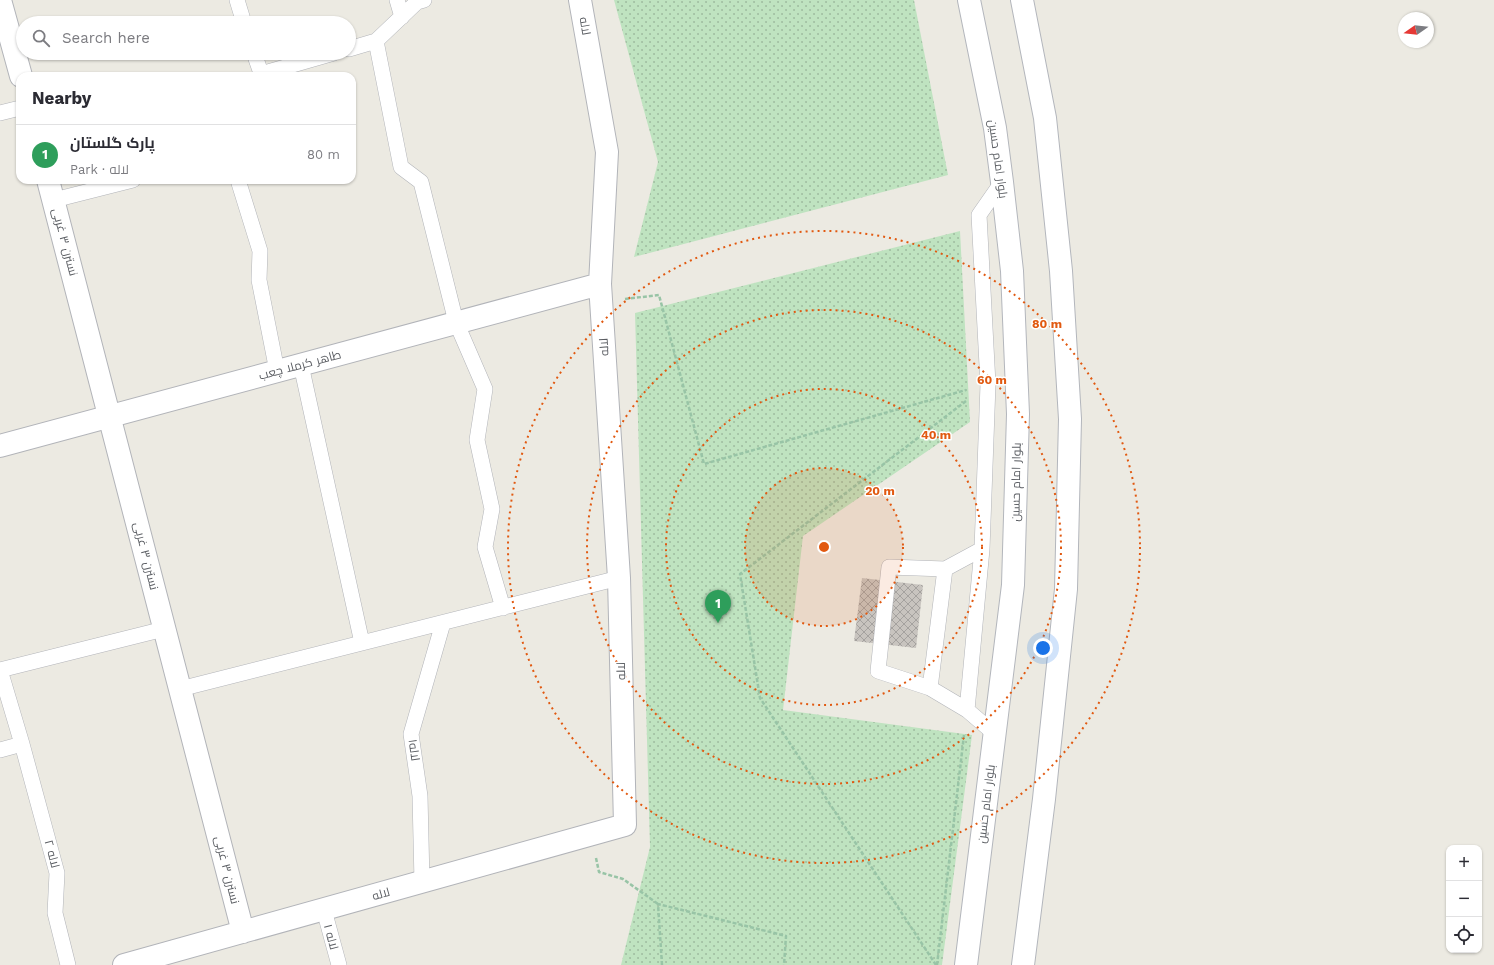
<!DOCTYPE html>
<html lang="en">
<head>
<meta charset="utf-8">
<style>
  :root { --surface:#fff; --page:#f2f2f3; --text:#2b2b33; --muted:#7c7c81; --line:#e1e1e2; --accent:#111827 }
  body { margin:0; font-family:"Work Sans",Cairo,sans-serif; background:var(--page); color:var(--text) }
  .controls { position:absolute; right:12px; bottom:12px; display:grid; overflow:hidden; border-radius:8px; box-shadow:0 1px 3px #0004 }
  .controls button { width:36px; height:36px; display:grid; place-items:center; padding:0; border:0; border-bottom:1px solid var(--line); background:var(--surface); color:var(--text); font:20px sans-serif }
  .compass { position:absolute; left:1398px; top:12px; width:36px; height:36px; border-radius:50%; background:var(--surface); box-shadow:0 1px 3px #0004; rotate:256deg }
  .you { position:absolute; left:1043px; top:648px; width:14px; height:14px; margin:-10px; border:3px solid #fff; border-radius:50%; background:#1a73e8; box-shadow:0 0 0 6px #1a73e833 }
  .badge { display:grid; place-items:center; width:26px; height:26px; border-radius:50%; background:var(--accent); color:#fff; font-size:13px; font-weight:700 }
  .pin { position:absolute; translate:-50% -33px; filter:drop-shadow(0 1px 2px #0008) }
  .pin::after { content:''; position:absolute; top:21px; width:14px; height:12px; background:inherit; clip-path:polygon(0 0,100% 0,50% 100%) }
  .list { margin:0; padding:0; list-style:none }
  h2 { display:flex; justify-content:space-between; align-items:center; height:52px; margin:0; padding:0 16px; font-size:17px }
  h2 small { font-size:13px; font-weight:400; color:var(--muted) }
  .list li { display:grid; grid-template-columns:26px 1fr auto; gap:12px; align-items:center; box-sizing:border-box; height:60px; padding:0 16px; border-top:1px solid var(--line) }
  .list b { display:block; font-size:15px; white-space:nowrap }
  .list p { margin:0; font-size:13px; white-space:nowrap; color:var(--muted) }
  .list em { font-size:13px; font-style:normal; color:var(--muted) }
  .icon { flex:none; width:22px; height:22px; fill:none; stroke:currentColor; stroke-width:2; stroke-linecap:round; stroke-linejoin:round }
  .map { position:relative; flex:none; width:1494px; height:965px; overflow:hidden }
  .search { position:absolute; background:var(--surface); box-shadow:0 1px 3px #0004; left:16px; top:16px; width:340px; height:44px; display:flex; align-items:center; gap:10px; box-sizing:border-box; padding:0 14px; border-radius:22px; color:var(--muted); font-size:15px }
  .panel { position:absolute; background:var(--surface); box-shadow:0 1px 3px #0004; left:16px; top:72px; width:340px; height:112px; border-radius:12px }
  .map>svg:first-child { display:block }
</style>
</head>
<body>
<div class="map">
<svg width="1494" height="965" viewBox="0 0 1494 965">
  <defs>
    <pattern id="green-dots" width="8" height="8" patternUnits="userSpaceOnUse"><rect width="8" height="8" fill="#bfe3c0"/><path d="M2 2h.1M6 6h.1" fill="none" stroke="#9ebb9f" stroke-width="1.8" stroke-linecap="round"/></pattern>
    <pattern id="building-cross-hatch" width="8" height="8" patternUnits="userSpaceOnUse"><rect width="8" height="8" fill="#c8c4bf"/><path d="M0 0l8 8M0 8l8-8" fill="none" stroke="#a5a29f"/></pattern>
  </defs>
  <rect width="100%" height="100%" fill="#eceae2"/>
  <path fill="url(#green-dots)" d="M614 0H914L948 175 634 257 658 162Z
    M960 231 970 422 803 536 783 710 972 735 942 965H621L650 847 635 313Z"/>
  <path fill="url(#building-cross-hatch)" d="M862 578 923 585 916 648 854 641Z"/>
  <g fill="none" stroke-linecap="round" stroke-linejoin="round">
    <g stroke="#b2b4b9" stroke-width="16">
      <path id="lane" d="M237 0 244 23
        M397 0 402 17
        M376 41 401 167 421 182 456 322 485 389 477 440 492 509 485 547 503 608
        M349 49 376 41 417 2 424 0
        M254 53 262 76
        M261 74 334 53
        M0 113 20 108
        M238 180 260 251 259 280 277 371
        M54 200 133 180
        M301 365 362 643
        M0 670 164 629
        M930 688 945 569
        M180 689 619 578
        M967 710 930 688 878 671 889 567 945 569 982 549
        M995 734 967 710 982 549 988 384 979 215 1002 182
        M22 744 57 873 55 913 68 965
        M0 750 22 744 0 670
        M422 882 420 796 411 734 443 623
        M324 910 339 965"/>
    </g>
    <g stroke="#b2b4b9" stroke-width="24">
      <path id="street" d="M0 0 21 76
        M48 180 243 932
        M0 446 600 284
        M124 965 625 825 619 578 600 284 607 152 580 0"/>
    </g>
    <g stroke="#b3b6bc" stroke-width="24">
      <path id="secondary" d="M1022 0 1045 118 1061 271 1070 419 1066 589 1044 799 1023 965
        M966 965 1013 585 1018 414 1012 271 1002 182 995 128 969 0"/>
    </g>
    <path stroke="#98c4a6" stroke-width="2.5" stroke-dasharray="4 2" stroke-linecap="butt" d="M625 299 659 295 704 464 966 390
      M596 858 599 872 623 879 658 904
      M662 965 658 904 786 936 784 965
      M936 965 760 698 740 574 966 401
      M937 965 964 735"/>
    <use href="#lane" stroke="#fff" stroke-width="15"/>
    <use href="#street" stroke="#fff" stroke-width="22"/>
    <use href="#secondary" stroke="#fff" stroke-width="22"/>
  </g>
  <circle cx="824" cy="547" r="79" fill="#e15910" fill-opacity=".12"/>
  <g fill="none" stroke="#e15910" stroke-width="2" stroke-dasharray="2 4">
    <circle cx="824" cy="547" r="79"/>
    <circle cx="824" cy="547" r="158"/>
    <circle cx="824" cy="547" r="237"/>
    <circle cx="824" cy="547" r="316"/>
  </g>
  <g text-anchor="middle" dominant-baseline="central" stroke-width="3" stroke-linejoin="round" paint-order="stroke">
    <g font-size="12" fill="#5a5d62" stroke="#fff">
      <text transform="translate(585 26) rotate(80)">لاله</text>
      <text transform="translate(998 159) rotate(82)">بلوار امام حسین</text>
      <text transform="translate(65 242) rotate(75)">نسترن ۳ غربی</text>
      <text transform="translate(604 347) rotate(-94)">لاله</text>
      <text transform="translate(300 365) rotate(-15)">طاهر کرملا چعب</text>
      <text transform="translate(1016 482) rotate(-89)">بلوار امام حسین</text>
      <text transform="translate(146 556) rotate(76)">نسترن ۳ غربی</text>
      <text transform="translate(621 671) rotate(-91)">لاله</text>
      <text transform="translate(414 750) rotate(82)">لاله۱</text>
      <text transform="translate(986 804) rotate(-83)">بلوار امام حسین</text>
      <text transform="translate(52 854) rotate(75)">لاله ۲</text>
      <text transform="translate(227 870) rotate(76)">نسترن ۳ غربی</text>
      <text transform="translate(381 894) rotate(-16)">لاله</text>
      <text transform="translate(331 937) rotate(75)">لاله ۱</text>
    </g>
  </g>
  <circle cx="824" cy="547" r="6" fill="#e15910" stroke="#fff" stroke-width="2"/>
  <g font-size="12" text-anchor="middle" font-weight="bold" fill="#e15910" stroke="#fff" stroke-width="3" stroke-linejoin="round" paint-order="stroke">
    <text x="1047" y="328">80 m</text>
    <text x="992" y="384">60 m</text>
    <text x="936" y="439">40 m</text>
    <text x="880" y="495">20 m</text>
  </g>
</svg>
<div class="controls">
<button>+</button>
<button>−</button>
<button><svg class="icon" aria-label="locate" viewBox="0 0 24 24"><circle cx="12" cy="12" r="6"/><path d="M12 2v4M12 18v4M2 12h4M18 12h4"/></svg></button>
</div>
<svg class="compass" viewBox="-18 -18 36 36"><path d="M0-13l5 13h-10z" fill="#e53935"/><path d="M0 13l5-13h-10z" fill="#7c7c81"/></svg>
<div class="you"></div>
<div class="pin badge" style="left:718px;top:623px;background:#2e9e5b">1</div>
<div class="search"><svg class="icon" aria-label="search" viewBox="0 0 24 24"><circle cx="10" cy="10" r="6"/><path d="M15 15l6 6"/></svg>Search here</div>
<section class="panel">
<h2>Nearby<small></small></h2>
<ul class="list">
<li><span class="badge" style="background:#2e9e5b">1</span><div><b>پارک گلستان</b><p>Park · لاله</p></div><em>80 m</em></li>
</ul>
</section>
</div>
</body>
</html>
